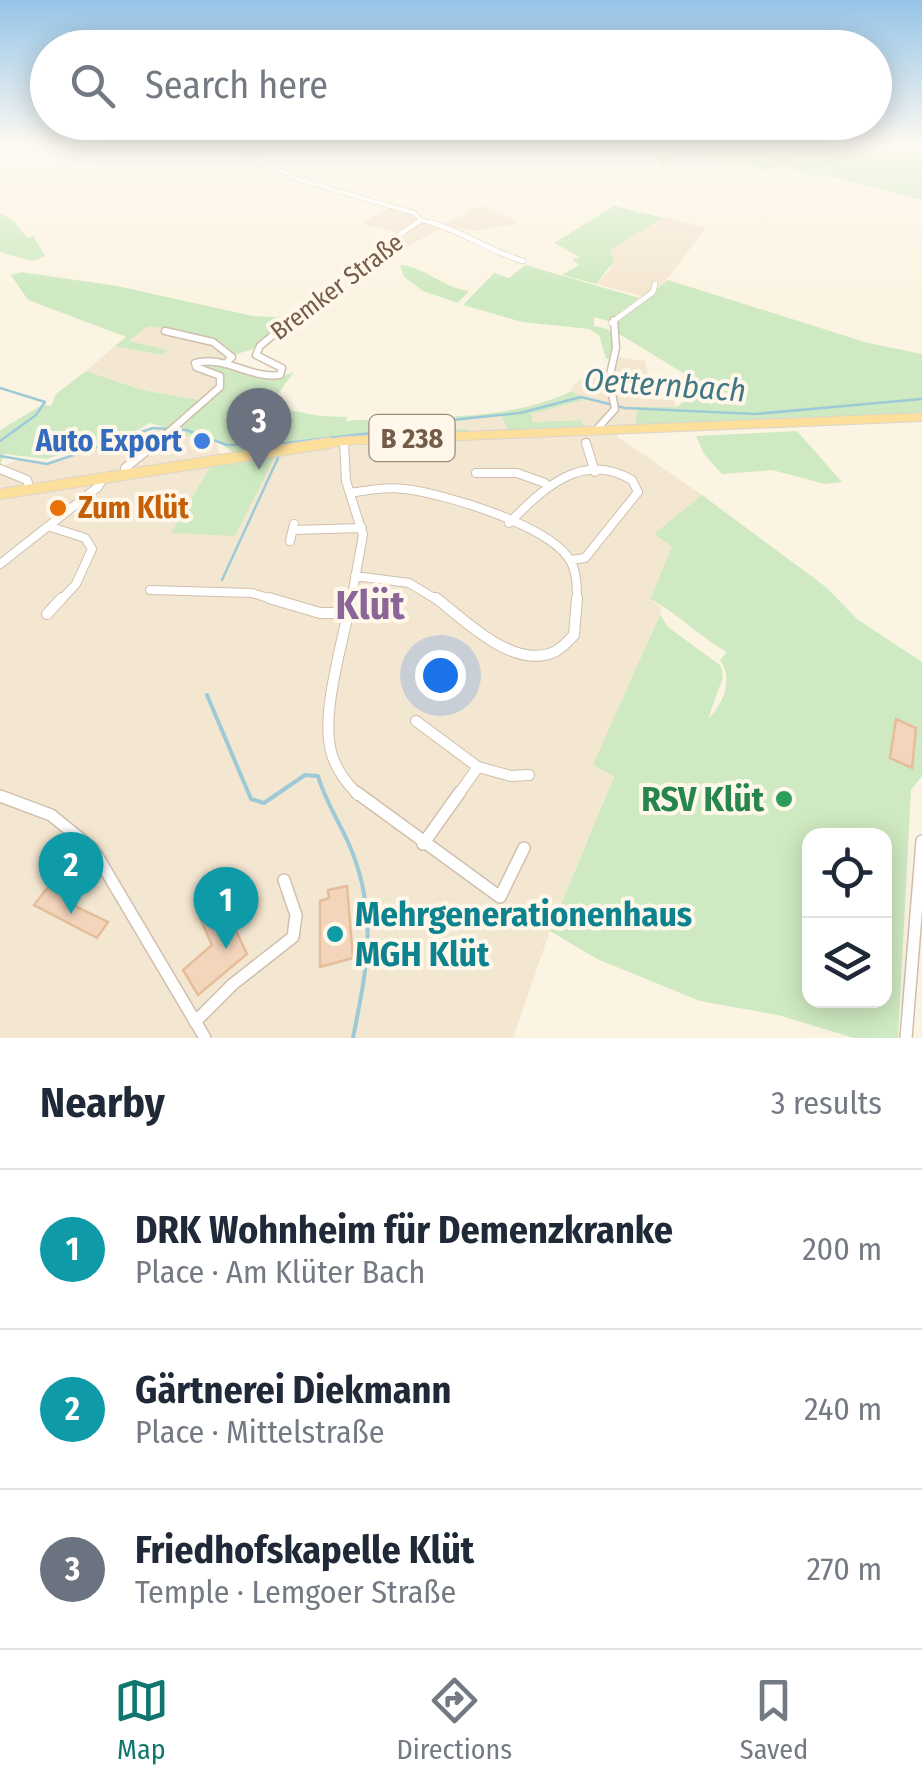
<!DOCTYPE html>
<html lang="en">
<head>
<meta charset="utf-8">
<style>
  :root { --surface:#fff; --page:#f2f2f3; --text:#1f2937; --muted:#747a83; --line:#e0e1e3; --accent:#0f766e }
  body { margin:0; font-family:"Fira Sans Condensed",sans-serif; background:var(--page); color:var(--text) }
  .controls { position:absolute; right:30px; bottom:30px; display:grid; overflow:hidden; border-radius:20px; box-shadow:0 5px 25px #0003 }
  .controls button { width:90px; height:90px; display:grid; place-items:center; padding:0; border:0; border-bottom:2px solid var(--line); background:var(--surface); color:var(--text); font:50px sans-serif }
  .you { position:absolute; left:440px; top:675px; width:35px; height:35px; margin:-25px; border:8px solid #fff; border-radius:50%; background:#1a73e8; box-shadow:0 0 0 15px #1a73e833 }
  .badge { display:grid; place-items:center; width:65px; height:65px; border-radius:50%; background:var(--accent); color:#fff; font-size:32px; font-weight:700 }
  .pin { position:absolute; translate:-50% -82px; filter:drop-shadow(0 2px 5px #0008) }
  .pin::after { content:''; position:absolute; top:52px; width:35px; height:30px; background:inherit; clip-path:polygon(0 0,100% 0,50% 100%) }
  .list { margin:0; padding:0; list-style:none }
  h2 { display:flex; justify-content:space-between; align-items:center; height:130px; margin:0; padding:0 40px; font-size:42px }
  h2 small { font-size:32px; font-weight:400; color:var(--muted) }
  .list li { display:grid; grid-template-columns:65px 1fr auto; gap:30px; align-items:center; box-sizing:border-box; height:160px; padding:0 40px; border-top:2px solid var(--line) }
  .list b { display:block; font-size:38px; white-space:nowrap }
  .list p { margin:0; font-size:32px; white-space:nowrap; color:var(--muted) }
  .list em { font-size:32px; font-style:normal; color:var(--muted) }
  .icon { flex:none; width:55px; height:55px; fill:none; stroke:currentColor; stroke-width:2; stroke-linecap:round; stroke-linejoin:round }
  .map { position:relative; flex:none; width:922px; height:1038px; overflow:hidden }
  .search { position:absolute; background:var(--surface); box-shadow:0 5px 25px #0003; left:30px; right:30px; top:30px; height:110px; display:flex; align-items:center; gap:25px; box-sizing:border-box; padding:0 35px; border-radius:55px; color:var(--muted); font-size:38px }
  .sheet { height:610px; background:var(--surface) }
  nav { display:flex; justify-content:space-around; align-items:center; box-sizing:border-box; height:140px; border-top:2px solid var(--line); background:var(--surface); font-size:28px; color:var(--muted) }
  nav a { display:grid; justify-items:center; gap:5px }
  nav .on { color:var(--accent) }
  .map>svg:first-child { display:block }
</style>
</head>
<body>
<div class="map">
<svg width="922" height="1038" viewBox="0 0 922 1038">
  <rect width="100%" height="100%" fill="#fcf4e3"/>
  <path fill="#f4e7d2" d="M480 206 508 216 518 223 476 231 444 225Z
    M390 207 444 227 368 267 363 265 374 254 406 235 362 224Z
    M664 217 706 228 657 292 651 298 596 284 611 269 609 250Z
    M148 325 215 340 230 348 226 362 200 357 189 366 217 381 205 401 142 390 86 371 115 346 161 355 167 350 128 342Z
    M616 357 645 361 654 399 674 397 676 407 638 408 635 425 615 426 618 437 702 495 655 534 672 547 650 599 662 608 594 765 614 775 550 931 513 1038H0V467L17 460 49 464 153 428 214 439 223 461 317 449 451 439 450 433 466 432 455 430 454 422 502 414 508 439 584 436 581 420 533 422 530 414 583 400 570 389 583 377H611Z"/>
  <path fill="#cfeac2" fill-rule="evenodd" d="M661 145H734L723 150 732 152 741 146 789 155 787 145H922V200L824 175H806L786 166 767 170 689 155 661 170 657 160 673 150Z
    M614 206 663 218 610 250 614 261 596 284 562 275 579 265 572 260 580 257 554 243Z
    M0 213 14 221 27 238 33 236 45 256 33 261 0 252Z
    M400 265C426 267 443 288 469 291L458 303 423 291 404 277Z
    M525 265 639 298 608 321 594 317V326L608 329 615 341 610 359H606L599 335 589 329 522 322 463 305 494 273 509 278Z
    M21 272 117 286 253 316 288 318 253 349 234 355C222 332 172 331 148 326L129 341 168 350 161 355 115 346 126 337 28 300 11 275Z
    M668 280 868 343 922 354V414L635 425 638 407H676L706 387 616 332 618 321Z
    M210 361C240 371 264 384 294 372L269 406 320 416 348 417 345 421C421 415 502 424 572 391L584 400 531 414 533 422 581 420 584 428 507 431 502 415 454 422 455 429H467L466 432 389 436 234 453 214 439 171 434 224 387 223 375 199 367Z
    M86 371 142 390 205 401 169 429 150 423 130 435 46 459 4 454 0 466V430L42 405 51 406 56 394Z
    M797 431 842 482 825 484 772 470 722 474 704 454 696 436Z
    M275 457 235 536 171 533 212 464Z
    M702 495 826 587 857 619 922 662V776L911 790 898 1038H854L778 1015 700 1001 597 959 550 931 614 776 593 765 660 614 668 627 721 666 723 677 708 719C723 704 734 680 720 660L727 652C699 637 678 613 650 599L672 547 654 534ZM810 836H884V1001H810Z"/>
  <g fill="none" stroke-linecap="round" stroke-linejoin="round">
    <path stroke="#9ecad8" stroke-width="2.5" d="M0 388 45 402 36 415 0 441
      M0 456 47 464 153 428 186 430 227 445 287 443 371 433 392 421 412 424 520 413 581 397 625 408 755 414 922 399
      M222 580 278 458"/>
    <path stroke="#9ecad8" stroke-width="4" d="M207 695 251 799 264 803 305 775 318 776C326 804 343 827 353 854 378 920 366 972 353 1038"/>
  </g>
  <path fill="#f2d5bb" stroke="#e5bd9b" stroke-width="2.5" d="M896 719 916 728 912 768 890 758Z
    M55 878 83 892 73 905 108 922 97 938 34 905Z
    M347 886 353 958 320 967V901L329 898 328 890Z
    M223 903 247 954 198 995 183 970 212 945 200 918Z"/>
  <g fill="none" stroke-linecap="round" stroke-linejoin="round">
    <g stroke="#d0bfad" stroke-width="5">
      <path id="minor-far5" d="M230 145 297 179 414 213 421 220 414 225
        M421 220 439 225"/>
    </g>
    <g stroke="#d0bfad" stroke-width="6">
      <path id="minor-far4" d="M429 222C463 231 489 251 523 261
        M288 323 375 251 418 222
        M611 323 653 292 655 284"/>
    </g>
    <g stroke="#d0bfad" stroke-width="9">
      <path id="minor-far3" d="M165 331 213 342 232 357 225 364
        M596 430 615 409 609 379 616 348 614 320
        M344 441V446
        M586 442 587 446
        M153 446 220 387V376L196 367 195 363C225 355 250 379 280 375L282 368 256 355 260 346 291 320"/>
    </g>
    <g stroke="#d0bfad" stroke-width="10">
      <path id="minor-far2" d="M344 443 346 481 363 535 351 601
        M586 443 595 472
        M0 469 27 480 30 489
        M476 473H517L545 483
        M125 474V468L156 443
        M350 493C368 490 386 487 404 489 443 493 553 526 571 562 577 574 577 588 577 601
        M509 523C542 490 581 450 632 480L638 492 585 558 571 560
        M48 526 85 538 92 549 76 584 60 601
        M293 530 362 528
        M290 541 294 524
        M0 564 98 487 103 478
        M355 576 409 583 439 601
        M150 590 252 593 278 601"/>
    </g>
    <g stroke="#d0bfad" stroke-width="12">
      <path id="minor-far1" d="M269 598 320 613H351
        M351 598C344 640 319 715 332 755 337 771 347 783 358 795
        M436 598C465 620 515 672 556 651 562 648 569 640 574 635L577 598
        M47 614 62 598
        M416 721 478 767
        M458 795 478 767 511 776 529 775"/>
    </g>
    <g stroke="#d0bfad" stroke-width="14">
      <path id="minor" d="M356 792 500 897 524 848
        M0 796 51 815 93 849 205 1038
        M423 844 460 792
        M195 1022 233 984 293 937 296 915 284 880
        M906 1038 922 841"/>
    </g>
    <g stroke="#dbd5d0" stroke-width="10">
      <path id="major-far1" d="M313 446 344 441 922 417"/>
    </g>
    <g stroke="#dbd5d0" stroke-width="12">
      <path id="major" d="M0 494 329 443"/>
    </g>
    <use href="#minor-far5" stroke="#fff" stroke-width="4"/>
    <use href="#minor-far4" stroke="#fff" stroke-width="5"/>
    <use href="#minor-far3" stroke="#fff" stroke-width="6"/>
    <use href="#minor-far2" stroke="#fff" stroke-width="8"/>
    <use href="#minor-far1" stroke="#fff" stroke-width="10"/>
    <use href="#minor" stroke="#fff" stroke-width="11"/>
    <use href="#major-far1" stroke="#fbdf9b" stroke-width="8"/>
    <use href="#major" stroke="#fbdf9b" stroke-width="10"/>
  </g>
  <linearGradient id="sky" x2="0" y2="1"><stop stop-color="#95c4e7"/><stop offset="0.5" stop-color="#fefaf2"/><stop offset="1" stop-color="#fefaf2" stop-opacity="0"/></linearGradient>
  <rect width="922" height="291" fill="url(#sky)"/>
  <circle fill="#3f7fe0" stroke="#fff8ea" stroke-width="4" cx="202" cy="441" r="10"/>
  <circle fill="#e8710a" stroke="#fff8ea" stroke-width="4" cx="58" cy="508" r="10"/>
  <circle fill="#2e9e5b" stroke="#fff8ea" stroke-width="4" cx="784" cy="799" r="10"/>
  <circle fill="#0f9aa8" stroke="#fff8ea" stroke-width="4" cx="335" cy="934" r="10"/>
  <g text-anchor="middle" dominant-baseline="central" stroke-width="8" stroke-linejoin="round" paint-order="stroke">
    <g font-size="25" fill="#755c49" stroke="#fff8ea">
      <text transform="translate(337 287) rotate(-37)">Bremker Straße</text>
    </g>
    <rect fill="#fff8ea" stroke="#9e8b79" stroke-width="2.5" x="369.5" y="415" width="85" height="46" rx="8"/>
    <g font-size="28" font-weight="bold" fill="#755c49">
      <text x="412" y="438">B 238</text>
    </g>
    <g font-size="30" font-weight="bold" fill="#366cbe" stroke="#fff8ea" text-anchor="end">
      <text x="182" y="441">Auto Export</text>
    </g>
    <g font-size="30" font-weight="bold" fill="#c56008" stroke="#fff8ea" text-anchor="start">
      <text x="78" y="508">Zum Klüt</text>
    </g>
    <g font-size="32" font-style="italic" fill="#427788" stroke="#fff8ea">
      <text transform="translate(665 385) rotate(4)">Oetternbach</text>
    </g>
    <g font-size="35" font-weight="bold" fill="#27864d" stroke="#fff8ea" text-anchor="end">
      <text x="764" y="799">RSV Klüt</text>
    </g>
    <g font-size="35" font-weight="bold" fill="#0d838f" stroke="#fff8ea" text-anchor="start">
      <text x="355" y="914">Mehrgenerationenhaus<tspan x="355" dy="40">MGH Klüt</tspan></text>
    </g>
    <g font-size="40" font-weight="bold" fill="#8b6498" stroke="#fff8ea">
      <text x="370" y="606">Klüt</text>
    </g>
  </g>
</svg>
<div class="controls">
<button><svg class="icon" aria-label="locate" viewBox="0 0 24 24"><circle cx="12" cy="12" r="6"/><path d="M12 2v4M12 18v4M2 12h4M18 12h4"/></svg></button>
<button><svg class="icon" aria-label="layers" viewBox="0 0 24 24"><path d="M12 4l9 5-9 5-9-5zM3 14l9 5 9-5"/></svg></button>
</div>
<div class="you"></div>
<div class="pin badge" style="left:226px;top:949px;background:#0f9aa8">1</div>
<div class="pin badge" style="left:71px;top:914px;background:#0f9aa8">2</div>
<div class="pin badge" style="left:259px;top:470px;background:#6b7280">3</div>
<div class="search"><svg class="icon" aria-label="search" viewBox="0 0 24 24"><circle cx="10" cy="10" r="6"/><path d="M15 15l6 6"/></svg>Search here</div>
</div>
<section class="sheet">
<h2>Nearby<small>3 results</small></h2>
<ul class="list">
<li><span class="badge" style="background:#0f9aa8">1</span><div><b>DRK Wohnheim für Demenzkranke</b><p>Place · Am Klüter Bach</p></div><em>200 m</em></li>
<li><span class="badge" style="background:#0f9aa8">2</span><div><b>Gärtnerei Diekmann</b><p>Place · Mittelstraße</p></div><em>240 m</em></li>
<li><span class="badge" style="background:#6b7280">3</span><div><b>Friedhofskapelle Klüt</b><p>Temple · Lemgoer Straße</p></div><em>270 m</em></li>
</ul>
</section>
<nav>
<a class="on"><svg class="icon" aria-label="map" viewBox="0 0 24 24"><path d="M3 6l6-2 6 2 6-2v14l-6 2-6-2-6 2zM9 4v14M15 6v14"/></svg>Map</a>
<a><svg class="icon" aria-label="directions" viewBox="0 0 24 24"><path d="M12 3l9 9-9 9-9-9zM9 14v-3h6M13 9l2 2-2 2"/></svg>Directions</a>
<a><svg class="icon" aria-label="saved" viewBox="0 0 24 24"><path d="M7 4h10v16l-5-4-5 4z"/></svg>Saved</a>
</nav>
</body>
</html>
